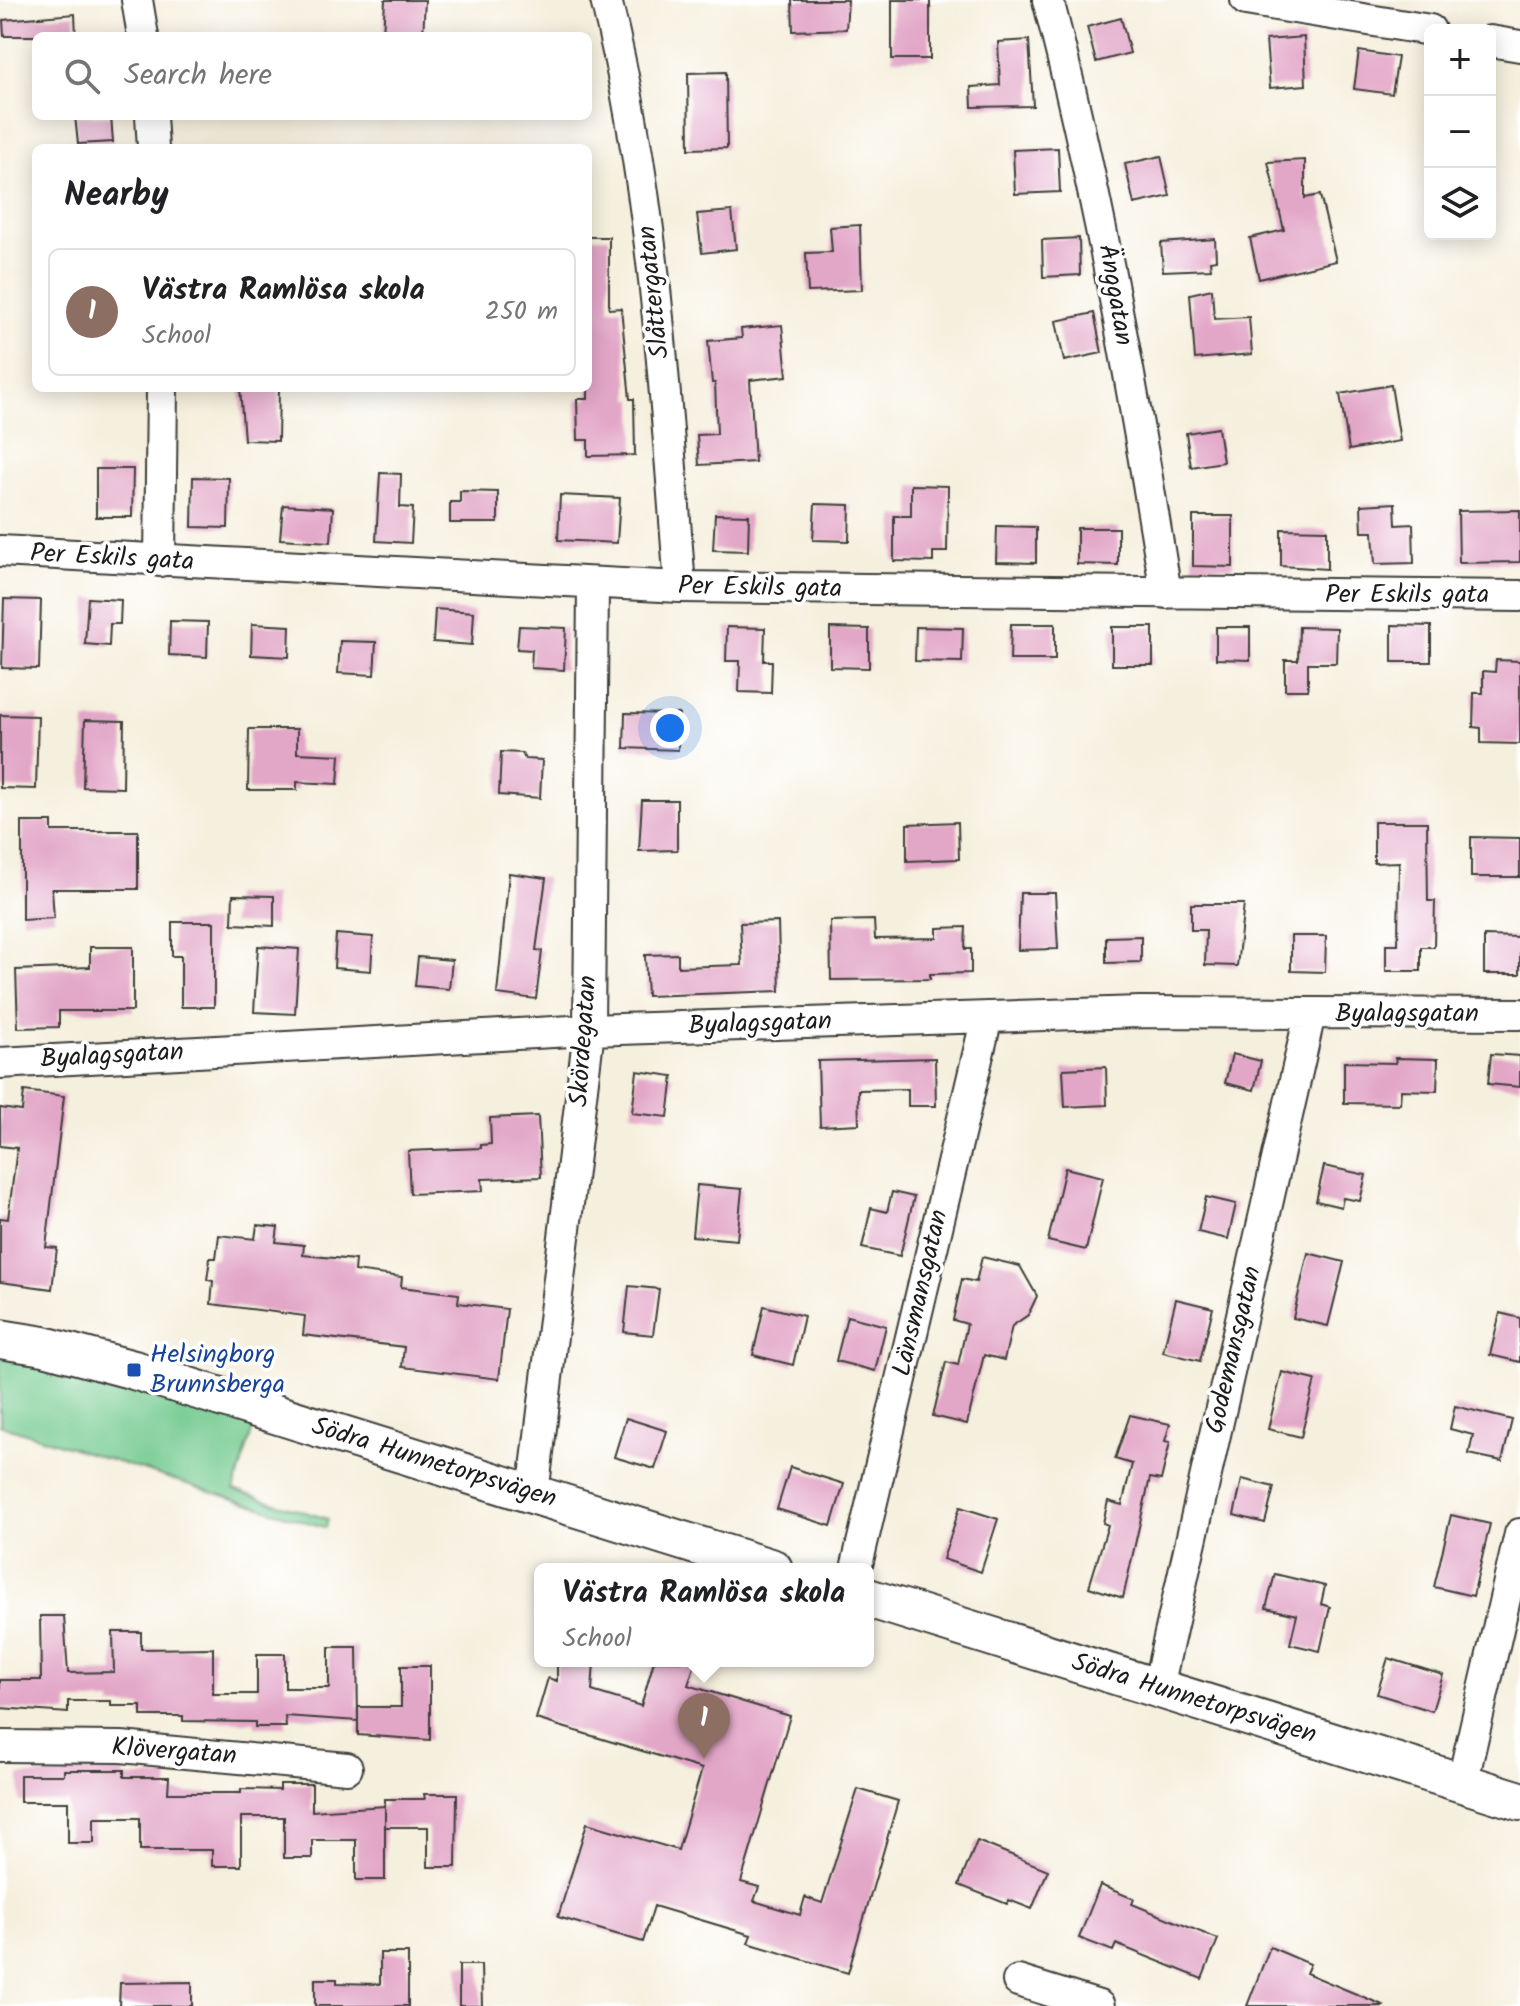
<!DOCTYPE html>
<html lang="en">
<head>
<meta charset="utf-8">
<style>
  :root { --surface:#fff; --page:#f6f6f6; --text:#202124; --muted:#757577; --line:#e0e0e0; --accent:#1a73e8 }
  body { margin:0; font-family:Kalam,sans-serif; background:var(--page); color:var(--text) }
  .controls { position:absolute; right:24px; top:24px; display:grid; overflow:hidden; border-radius:12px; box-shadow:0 4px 20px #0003 }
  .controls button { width:72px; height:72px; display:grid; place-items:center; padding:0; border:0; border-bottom:2px solid var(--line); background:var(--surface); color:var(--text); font:40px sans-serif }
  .you { position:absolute; left:670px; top:728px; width:28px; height:28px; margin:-20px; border:6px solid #fff; border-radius:50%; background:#1a73e8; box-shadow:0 0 0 12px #1a73e833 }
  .badge { display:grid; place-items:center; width:52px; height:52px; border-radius:50%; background:var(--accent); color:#fff; font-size:26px; font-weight:700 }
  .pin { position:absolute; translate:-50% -66px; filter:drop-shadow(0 2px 4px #0008) }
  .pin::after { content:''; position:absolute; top:42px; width:28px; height:24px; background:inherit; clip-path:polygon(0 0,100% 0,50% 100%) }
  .popup { position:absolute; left:534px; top:1563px; width:340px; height:104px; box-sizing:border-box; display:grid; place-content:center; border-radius:12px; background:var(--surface); filter:drop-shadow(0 2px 6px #0005); font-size:26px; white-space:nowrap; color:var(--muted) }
  .popup b { font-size:30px; color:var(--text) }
  .popup::after { content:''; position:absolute; left:50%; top:100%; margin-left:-16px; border:16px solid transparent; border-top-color:var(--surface) }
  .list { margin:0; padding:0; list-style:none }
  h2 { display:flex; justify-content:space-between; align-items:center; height:104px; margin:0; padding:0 32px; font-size:34px }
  h2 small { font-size:26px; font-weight:400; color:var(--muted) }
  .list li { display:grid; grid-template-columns:52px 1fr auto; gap:24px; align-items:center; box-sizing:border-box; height:128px; margin:0 16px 16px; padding:0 16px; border:2px solid var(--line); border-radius:12px }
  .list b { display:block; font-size:30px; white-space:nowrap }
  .list p { margin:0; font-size:26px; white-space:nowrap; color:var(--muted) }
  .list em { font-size:26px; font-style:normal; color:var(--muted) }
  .icon { flex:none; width:44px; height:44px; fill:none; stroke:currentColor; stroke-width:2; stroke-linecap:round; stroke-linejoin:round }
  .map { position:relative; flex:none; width:1520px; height:2006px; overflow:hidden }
  .search { position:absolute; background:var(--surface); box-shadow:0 4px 20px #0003; left:32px; top:32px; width:560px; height:88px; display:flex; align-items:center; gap:20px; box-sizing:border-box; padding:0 28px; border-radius:12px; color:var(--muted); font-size:30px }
  .panel { position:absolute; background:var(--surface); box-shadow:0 4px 20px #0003; left:32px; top:144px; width:560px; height:248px; border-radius:12px }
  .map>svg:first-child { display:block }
</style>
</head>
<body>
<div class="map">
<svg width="1520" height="2006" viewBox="0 0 1520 2006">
  <rect width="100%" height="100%" fill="#fff"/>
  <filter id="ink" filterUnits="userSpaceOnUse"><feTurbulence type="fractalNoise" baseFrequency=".0125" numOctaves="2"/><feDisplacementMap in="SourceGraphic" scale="16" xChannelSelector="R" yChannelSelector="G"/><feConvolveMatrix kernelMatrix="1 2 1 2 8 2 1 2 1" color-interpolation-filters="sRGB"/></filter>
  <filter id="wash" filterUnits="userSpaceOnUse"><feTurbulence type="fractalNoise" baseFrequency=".006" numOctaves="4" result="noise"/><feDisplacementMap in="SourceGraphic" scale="32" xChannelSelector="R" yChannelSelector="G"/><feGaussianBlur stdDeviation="1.8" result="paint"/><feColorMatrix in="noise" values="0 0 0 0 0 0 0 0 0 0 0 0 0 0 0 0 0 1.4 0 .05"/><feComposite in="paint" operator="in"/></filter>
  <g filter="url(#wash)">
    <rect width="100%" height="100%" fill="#f5efdd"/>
    <path fill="#73ca8f" stroke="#487356" stroke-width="2" d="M0 1354 56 1365 277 1431V1436L253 1429 234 1490 328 1519 326 1528 0 1425Z"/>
    <g id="blocks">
      <path fill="#e2a6c7" d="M385 0H425L423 36H383Z
        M792 0H848L846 29 793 31Z
        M892 0H930V59H892Z
        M75 14 76 36H4L3 20Z
        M1121 18 1130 53 1096 62 1087 27Z
        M1304 37 1306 85 1270 88 1266 40Z
        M1029 40 1033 106 972 107 971 87 1000 85 998 42Z
        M1359 51 1398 57 1392 94 1354 89Z
        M726 72 727 148 689 149 688 73Z
        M75 116H111L113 142 78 144Z
        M1058 148 1060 192 1015 194 1013 150Z
        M1161 156 1170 196 1134 204 1125 164Z
        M1305 160V198L1320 195 1336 261 1259 279 1250 238 1284 230 1268 162Z
        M732 211 736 249 702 253 697 214Z
        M860 225 862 290 808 292 806 253 832 252 830 227Z
        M588 237H609V309L621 308 630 399H634L635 455 588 456V440H578L577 399H588V379H592L588 340Z
        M1079 238 1080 275 1043 277 1042 240Z
        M1215 239 1216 260 1210 261 1211 269 1163 271 1161 243Z
        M1212 289 1214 319 1249 317 1252 354 1195 359 1190 294Z
        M1094 313 1102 353 1064 361 1056 321Z
        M782 325 787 376 750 380 755 462 699 465 697 435 717 434 715 383H712L708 341 742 338 741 329Z
        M1391 385 1400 441 1349 450 1340 394Z
        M240 388H279L278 441 244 440Z
        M1218 428 1223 462 1191 467 1186 433Z
        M96 469H133L132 517H96Z
        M380 473 401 474 400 507 413 508 411 543 376 541Z
        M193 477 229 478 228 528 192 527Z
        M911 485 948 486 947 552H933V562L894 561V516H911Z
        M460 491 498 492V523H450V502H460Z
        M560 495 620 498 617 543 558 540Z
        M1395 503 1396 525 1413 524 1414 563 1375 564 1373 532H1362L1361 505Z
        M815 504 850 505 849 541 813 540Z
        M283 505 333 508 331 542 280 539Z
        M1520 510V562L1459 563 1458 511Z
        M715 514 749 515 748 551 713 550Z
        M1193 516H1233V567L1193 566Z
        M997 526 1036 527V563L996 562Z
        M1077 528H1118V565L1077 564Z
        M1281 529 1327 530V569L1281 566Z
        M88 598 121 600 120 624H110L109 646 85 644Z
        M4 599 41 600 39 669 2 668Z
        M435 609 474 612 472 645 433 642Z
        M170 621 208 622 207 657 169 655Z
        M252 624 290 626 289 657 251 655Z
        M1011 624H1055V660H1010Z
        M1392 625 1431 626V662H1392Z
        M519 626 566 628 564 670 531 668 532 650 517 649Z
        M727 627 765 628 764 661H772L771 693 739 692 740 661H726Z
        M916 627 963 628 962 662 915 661Z
        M1112 627H1153V665H1112Z
        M1216 627H1250V660L1216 659Z
        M1299 627 1337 628 1336 663H1308V690H1285V660H1298Z
        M830 628 869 629V668L830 667Z
        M340 641 376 642 374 675 338 673Z
        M1496 660 1520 661V744L1481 743V728L1473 727 1474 693H1483V671L1495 672Z
        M625 713 679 714 678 750 624 748Z
        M0 715 38 716 36 789 0 788Z
        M85 720 124 721 123 788 83 787Z
        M249 729H297V753L340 755 338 784 297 782V790H248Z
        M501 752 522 753 525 759 542 760 540 798 499 795Z
        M642 800H677V850L639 851Z
        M22 822H52V831H138V889H52L54 918 22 920Z
        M958 822 959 859 907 861V824Z
        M1374 822H1427L1428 901H1435L1434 947H1421V971H1386V944H1398L1399 862 1374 863Z
        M1471 837 1520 838V877H1471Z
        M509 873 546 878 536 950 542 951 536 999 497 994Z
        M1020 893H1055L1058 949 1018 950Z
        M233 895 274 896V926L232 924Z
        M1191 904H1244L1237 966 1205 965 1206 930H1191Z
        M874 920 875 939 937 938V928L966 927 965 949H971V973L930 974V979L831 980 830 921Z
        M172 922H214V1007H181V956H172Z
        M778 922 780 991 647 996 645 955 678 954V967L742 965 740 923Z
        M336 934 373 937 371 971 334 968Z
        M1141 936V962L1106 963V937Z
        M1291 936H1326L1325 972 1291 971Z
        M1484 936 1520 937V974H1484Z
        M258 946 299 949 295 1014 254 1012Z
        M90 947H133V1011H59V1027L18 1028 16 970 90 967Z
        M418 957 452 960 449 989 415 986Z
        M1232 1054 1261 1061 1254 1090 1225 1083Z
        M1491 1054 1520 1056V1087L1488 1084Z
        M935 1058 936 1106H908V1089L858 1090 859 1124 820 1126 818 1061Z
        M1395 1058 1438 1059 1437 1091 1401 1090 1400 1104 1344 1103V1062L1396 1063Z
        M1106 1067 1107 1105 1065 1107 1063 1069Z
        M637 1071 673 1076 668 1117 632 1113Z
        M24 1091 64 1096 46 1247 57 1248 52 1289 0 1282V1218L8 1219 17 1148 0 1146V1108L22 1111Z
        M538 1116 541 1177 482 1179 483 1191 410 1194 408 1151 481 1148V1145L491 1144 490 1118Z
        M1324 1166 1366 1175 1360 1201 1343 1198 1341 1207 1316 1201Z
        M1065 1168 1103 1177 1086 1250 1048 1241Z
        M697 1185 742 1189 737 1240 692 1236Z
        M892 1192 914 1197 900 1256 862 1248 871 1208 887 1212Z
        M1206 1197 1236 1204 1228 1239 1198 1232Z
        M257 1225 278 1227 276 1242 304 1245 303 1255 355 1260 354 1271 402 1277 401 1287 459 1294 458 1303 507 1309 499 1379 402 1367 404 1347 303 1335 305 1316 211 1304 213 1281 207 1280 210 1258H216L219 1235 255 1239Z
        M1308 1253 1344 1262 1328 1326 1293 1318Z
        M982 1257 1020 1266 1037 1296 1028 1315 1012 1326 1004 1360 984 1355 967 1424 933 1416 946 1362 958 1365 967 1324 953 1320 962 1279 976 1282Z
        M629 1286 659 1289 653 1335 624 1332Z
        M1176 1299 1213 1308 1200 1361 1163 1352Z
        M764 1306 804 1316 793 1365 753 1355Z
        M1500 1313 1520 1318V1362L1490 1355Z
        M847 1316 886 1326 875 1371 836 1361Z
        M1282 1372 1315 1380 1301 1437 1268 1429Z
        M1455 1406 1512 1420 1502 1461 1469 1454 1473 1435 1450 1429Z
        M1130 1415 1170 1424 1165 1441 1170 1442 1161 1480 1150 1478 1123 1598 1089 1587 1108 1525 1103 1523 1108 1501 1122 1505 1132 1464 1115 1459Z
        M626 1418 667 1431 655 1469 614 1457Z
        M790 1467 844 1484 831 1526 777 1509Z
        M1242 1479 1274 1487 1265 1523 1234 1515Z
        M960 1507 998 1519 981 1572 943 1559Z
        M1451 1515 1490 1524 1473 1596 1434 1587Z
        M1275 1574 1325 1586 1321 1604 1330 1607 1320 1651 1290 1644 1297 1615 1266 1608Z
        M40 1616H64L68 1673 114 1672 113 1632H141V1649L213 1648V1694H257V1654H285V1688H329V1647H357L358 1721 285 1716 286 1727H255V1722L183 1721V1716H141V1706H111V1701H68V1713L0 1708V1680H41Z
        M1388 1658 1443 1675 1432 1711 1377 1694Z
        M557 1661H594L592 1691 641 1706 654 1661H696L688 1685 790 1716 741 1882 759 1887 754 1901 800 1915 805 1897 822 1903 858 1789 898 1801 848 1973 748 1943 751 1935 654 1906 643 1942 558 1917 587 1823 678 1850 702 1769 536 1719 548 1678 557 1681Z
        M401 1666H430V1740L358 1735V1707H401Z
        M64 1770H124V1777H169L168 1793H241V1789L280 1790V1784H312V1811L385 1806V1880H356V1840H312V1858H284V1817H241V1866H212V1850H140V1818H94V1843H68V1802H20V1775H64Z
        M424 1794H457L456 1867H428V1827H385V1799H425Z
        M977 1841 1048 1870 1032 1909 1009 1900 1007 1904 959 1885Z
        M1100 1885 1134 1899 1132 1904 1218 1939 1202 1979 1116 1944 1113 1951 1079 1938Z
        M1270 1947 1310 1964 1306 1973 1385 2006H1247Z
        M380 1953H408V2006H315V1979H337V1983L380 1984Z
        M459 1965H481L482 2006H459Z
        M192 1982V2006H119L120 1983Z"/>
    </g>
  </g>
  <g filter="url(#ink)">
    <use href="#blocks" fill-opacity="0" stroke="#3d3c39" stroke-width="2"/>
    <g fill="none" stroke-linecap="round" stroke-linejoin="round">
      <g stroke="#3d3c39" stroke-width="34">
        <path id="minor" d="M137 0 143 36
          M606 0C654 192 665 391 680 587
          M1048 0C1099 196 1134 393 1166 593
          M1246 0 1430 30
          M1490 41 1520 46
          M151 116 153 148
          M0 551 680 587 1520 596
          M160 561 162 388
          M0 1063 589 1030 1140 1012 1520 1014
          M533 1494 589 1030 593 585
          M856 1569 987 1017
          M1158 1687 1310 1014
          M0 1746 121 1747 347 1768
          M1462 1784 1520 1534
          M1018 1981 1099 2006"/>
      </g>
      <g stroke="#3d3c39" stroke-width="42">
        <path id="tertiary" d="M0 1339 44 1346 134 1370 773 1569
          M868 1598 1520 1801"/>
      </g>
      <use href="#minor" stroke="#fff" stroke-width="30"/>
      <use href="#tertiary" stroke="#fff" stroke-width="38"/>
    </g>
  </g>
  <rect fill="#1a4fb4" stroke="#fff" stroke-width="3" x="126" y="1362" width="16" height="16" rx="4"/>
  <g text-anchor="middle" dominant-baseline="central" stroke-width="7" stroke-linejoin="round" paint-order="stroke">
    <g font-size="26" fill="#1c1c1c" stroke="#fff">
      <text transform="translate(654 292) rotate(-96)">Slåttergatan</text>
      <text transform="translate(1115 295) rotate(80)">Änggatan</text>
      <text transform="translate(112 558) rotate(3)">Per Eskils gata</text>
      <text transform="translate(760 588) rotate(1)">Per Eskils gata</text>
      <text x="1407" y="595">Per Eskils gata</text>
      <text x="1407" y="1014">Byalagsgatan</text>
      <text transform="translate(760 1024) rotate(-2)">Byalagsgatan</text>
      <text transform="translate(584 1041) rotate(-86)">Skördegatan</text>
      <text transform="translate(112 1056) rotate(-3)">Byalagsgatan</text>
      <text transform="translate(921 1293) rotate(-77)">Länsmansgatan</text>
      <text transform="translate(1234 1350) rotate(-77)">Godemansgatan</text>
      <text transform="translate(434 1463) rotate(17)">Södra Hunnetorpsvägen</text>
      <text transform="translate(1194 1699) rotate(17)">Södra Hunnetorpsvägen</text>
      <text transform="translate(174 1752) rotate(4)">Klövergatan</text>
    </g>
    <g font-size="26" fill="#164399" stroke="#fff" text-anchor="start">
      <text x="150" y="1355">Helsingborg<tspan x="150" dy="30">Brunnsberga</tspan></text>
    </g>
  </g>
</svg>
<div class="controls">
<button>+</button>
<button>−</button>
<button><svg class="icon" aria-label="layers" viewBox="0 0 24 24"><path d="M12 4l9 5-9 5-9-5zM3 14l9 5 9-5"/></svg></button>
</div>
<div class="you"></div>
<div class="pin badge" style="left:704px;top:1759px;background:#8d6e63">1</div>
<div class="popup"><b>Västra Ramlösa skola</b>School</div>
<div class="search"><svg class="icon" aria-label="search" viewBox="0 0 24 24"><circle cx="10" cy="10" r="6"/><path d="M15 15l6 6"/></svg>Search here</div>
<section class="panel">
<h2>Nearby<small></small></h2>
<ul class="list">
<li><span class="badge" style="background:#8d6e63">1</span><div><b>Västra Ramlösa skola</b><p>School</p></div><em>250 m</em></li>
</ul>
</section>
</div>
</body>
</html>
